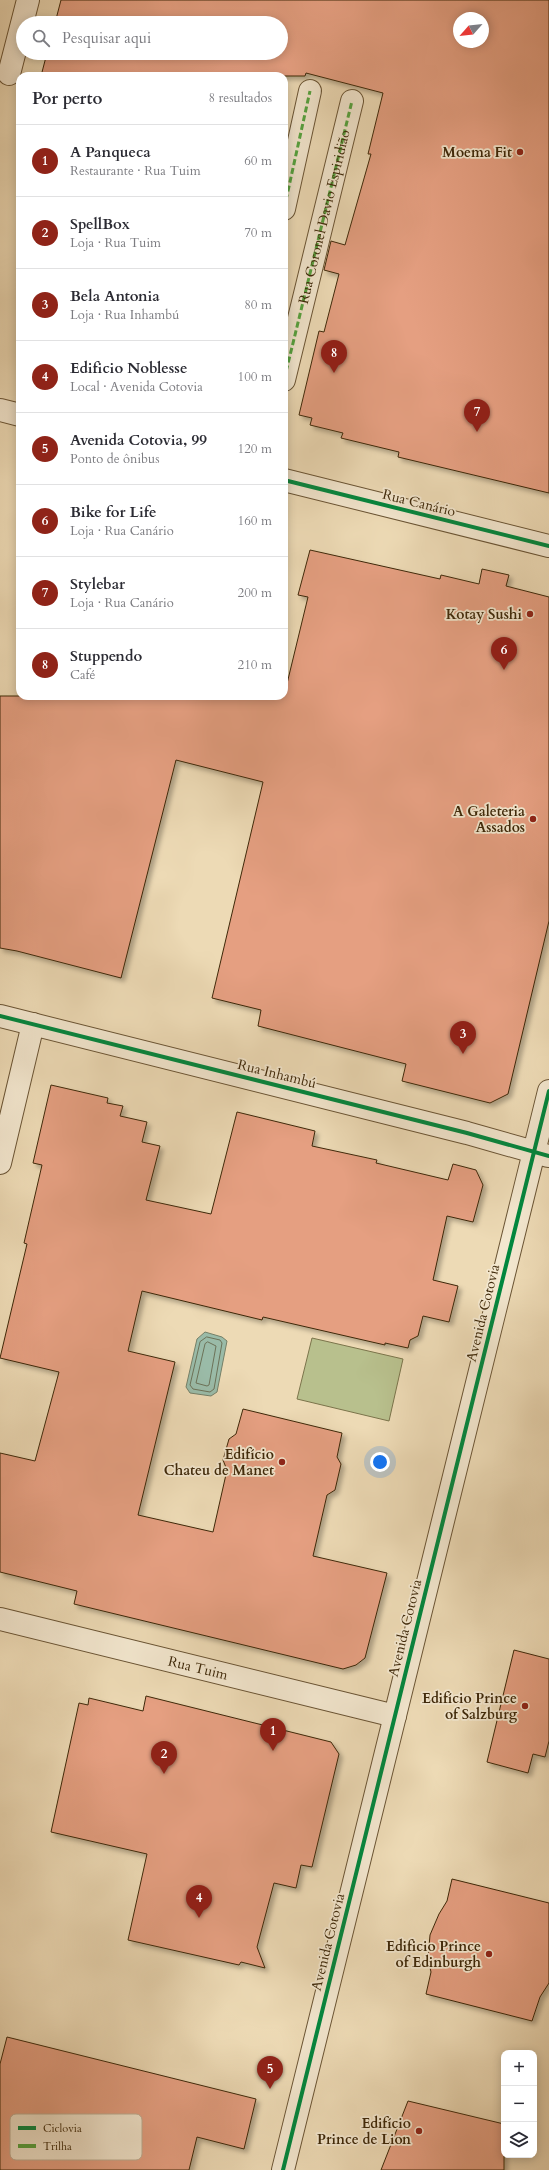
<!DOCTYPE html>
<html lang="pt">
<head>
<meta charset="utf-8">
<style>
  :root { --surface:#fff; --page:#f7f7f7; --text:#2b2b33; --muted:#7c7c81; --line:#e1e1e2; --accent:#8f2418 }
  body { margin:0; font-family:Cardo,serif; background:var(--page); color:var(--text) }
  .controls { position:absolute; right:12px; bottom:12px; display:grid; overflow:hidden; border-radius:8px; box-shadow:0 2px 10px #0003 }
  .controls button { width:36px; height:36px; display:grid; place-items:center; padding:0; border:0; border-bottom:1px solid var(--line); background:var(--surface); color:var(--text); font:20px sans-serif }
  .compass { position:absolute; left:453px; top:12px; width:36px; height:36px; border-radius:50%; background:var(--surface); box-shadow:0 2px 10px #0003; rotate:243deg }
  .you { position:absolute; left:380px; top:1462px; width:14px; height:14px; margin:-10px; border:3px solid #fff; border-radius:50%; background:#1a73e8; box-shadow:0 0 0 6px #1a73e833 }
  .badge { display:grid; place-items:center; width:26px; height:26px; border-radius:50%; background:var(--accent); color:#fff; font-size:13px; font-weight:700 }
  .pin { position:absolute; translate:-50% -33px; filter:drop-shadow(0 1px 2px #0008) }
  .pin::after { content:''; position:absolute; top:21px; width:14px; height:12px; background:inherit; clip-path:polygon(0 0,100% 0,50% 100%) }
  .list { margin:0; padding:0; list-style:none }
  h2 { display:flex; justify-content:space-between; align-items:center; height:52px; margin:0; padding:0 16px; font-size:17px }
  h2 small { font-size:13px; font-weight:400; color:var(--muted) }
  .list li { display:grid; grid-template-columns:26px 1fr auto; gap:12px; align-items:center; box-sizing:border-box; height:72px; padding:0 16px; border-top:1px solid var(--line) }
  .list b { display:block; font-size:15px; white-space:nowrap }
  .list p { margin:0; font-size:13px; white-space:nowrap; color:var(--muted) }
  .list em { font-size:13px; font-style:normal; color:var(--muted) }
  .icon { flex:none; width:22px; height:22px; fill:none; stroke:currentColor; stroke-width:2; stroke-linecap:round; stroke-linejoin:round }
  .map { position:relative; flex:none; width:549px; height:2170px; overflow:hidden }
  .search { position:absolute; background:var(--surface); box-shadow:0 2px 10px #0003; left:16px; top:16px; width:272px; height:44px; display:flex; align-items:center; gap:10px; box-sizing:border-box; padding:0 14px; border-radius:22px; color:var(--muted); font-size:15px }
  .panel { position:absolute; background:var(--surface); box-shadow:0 2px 10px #0003; left:16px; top:72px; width:272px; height:628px; border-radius:12px }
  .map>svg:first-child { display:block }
</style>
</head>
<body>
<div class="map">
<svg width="549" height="2170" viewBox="0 0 549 2170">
  <defs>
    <filter id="shadow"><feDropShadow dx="3.5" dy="3.5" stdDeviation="2" flood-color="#0004"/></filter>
  </defs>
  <rect width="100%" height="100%" fill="#eddab5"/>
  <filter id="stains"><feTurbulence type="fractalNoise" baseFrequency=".005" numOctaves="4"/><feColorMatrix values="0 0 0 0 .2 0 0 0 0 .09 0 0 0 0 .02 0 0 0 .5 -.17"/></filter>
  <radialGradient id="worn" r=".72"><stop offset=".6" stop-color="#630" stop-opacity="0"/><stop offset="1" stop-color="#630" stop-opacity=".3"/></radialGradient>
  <path fill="#b8c08d" stroke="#7b744b" d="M312 1338 403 1359 389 1421 297 1399Z"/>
  <path fill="#9abba8" stroke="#758068" d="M205 1332 222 1337 227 1341 217 1392 211 1396 190 1393 186 1387 197 1339Z"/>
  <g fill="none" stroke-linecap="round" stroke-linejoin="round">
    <path stroke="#6c7258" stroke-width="1" d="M207 1337 220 1340 222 1343 214 1389 210 1392 193 1389 190 1385 200 1342Z
      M208 1342 216 1346 209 1385 207 1386 196 1383 205 1344Z"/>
  </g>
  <path fill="#e59f81" stroke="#3e2809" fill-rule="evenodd" filter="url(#shadow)" d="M61 0H549V493L398 457 399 452 341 438 343 433 310 425 312 418 299 415 319 331 324 332 339 274 324 270 331 241 345 245 371 154H368L383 93 306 73 305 76H41L47 53H281V23H55ZM459 18H483V42H459Z
    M310 550 440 579 441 575 479 584 482 569 509 575 506 586 549 597V921L508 1094 490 1103 402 1081 406 1064 258 1026 261 1010 212 998 263 782 176 760 121 978 17 951 0 948V696H284L308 597 298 595Z
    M51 1085 108 1098 107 1103 123 1106 120 1116 147 1122 142 1142 160 1146 146 1200 211 1214 237 1112 315 1131 312 1146 377 1160 376 1163 448 1180 453 1164 476 1170 483 1185 473 1222 447 1216 433 1280 458 1286 449 1322 423 1316 418 1336 410 1340 408 1348 385 1343V1345L263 1317 262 1320 142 1291 128 1351 175 1362 138 1515 213 1532 227 1470 223 1460 229 1439 236 1434 243 1409 342 1433 337 1457 341 1464 335 1490 327 1495 313 1556 387 1573 365 1658 356 1665 343 1669 74 1604 77 1591 0 1572V1453L35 1461 59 1372 0 1358 27 1244 24 1243 42 1165 33 1163Z
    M514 1650 549 1659V1741L545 1757 533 1754 528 1773 487 1762Z
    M146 1696 331 1742 339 1754 312 1867 301 1865 296 1888 274 1883 257 1947 265 1968 241 1962 239 1965 128 1940 147 1854 51 1832 79 1703 88 1705 89 1698 143 1711Z
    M452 1879 549 1903V1983L540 1997 532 2021 426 1994 431 1972 428 1959 430 1935 439 1914 447 1901Z
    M7 2037 256 2099 244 2149 197 2137 189 2170H0V2064Z
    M408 2101 504 2124V2170H381Z"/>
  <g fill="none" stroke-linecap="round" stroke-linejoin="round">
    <g stroke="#6a5434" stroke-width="24">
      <g id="street">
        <path d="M9 74 28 0"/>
        <path d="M284 209 310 91"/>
        <path id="s1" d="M284 380 352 101"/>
        <path d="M0 410 20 415"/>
        <path d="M284 480 549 546"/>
        <path d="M0 1016 467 1133 548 1156"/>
        <path d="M0 1163 33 1024"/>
        <path id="s2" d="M0 1619 395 1716"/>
        <path d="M283 2170 549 1091"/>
      </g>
    </g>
    <use href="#street" stroke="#f3e7cf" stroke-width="22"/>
    <path stroke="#54a33e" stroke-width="3" stroke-dasharray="6 3" stroke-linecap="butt" d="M284 209 310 91
      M284 380 352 101"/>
    <g stroke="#f3e7cf" stroke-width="6">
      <path id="cycleway" d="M284 480 549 546
        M0 1016 467 1133 549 1156
        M283 2170 549 1091"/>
    </g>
    <use href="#cycleway" stroke="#00873e" stroke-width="4"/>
  </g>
  <g fill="#8f2418" stroke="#f3e7cf" stroke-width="1.5">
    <circle cx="520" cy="152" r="4"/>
    <circle cx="530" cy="614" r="4"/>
    <circle cx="533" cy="819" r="4"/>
    <circle cx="282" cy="1462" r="4"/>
    <circle cx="525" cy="1706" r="4"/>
    <circle cx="489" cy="1954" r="4"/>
    <circle cx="419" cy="2131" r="4"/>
  </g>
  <g text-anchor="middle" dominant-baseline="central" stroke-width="3.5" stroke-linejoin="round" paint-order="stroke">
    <g font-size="14" font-weight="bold" fill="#3e2809" stroke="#f3e7cf" text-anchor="end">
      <text x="512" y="152">Moema Fit</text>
      <text x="522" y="614">Kotay Sushi</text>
      <text x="525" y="811">A Galeteria<tspan x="525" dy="16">Assados</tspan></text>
      <text x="274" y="1454">Edifício<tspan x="274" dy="16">Chateu de Manet</tspan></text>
      <text x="517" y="1698">Edifício Prince<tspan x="517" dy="16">of Salzburg</tspan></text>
      <text x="481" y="1946">Edificio Prince<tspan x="481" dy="16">of Edinburgh</tspan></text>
      <text x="411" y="2123">Edifício<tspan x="411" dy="16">Prince de Lion</tspan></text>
    </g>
    <g font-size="14" fill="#3e2809" stroke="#f3e7cf">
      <text stroke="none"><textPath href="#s1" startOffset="168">Rua Coronel Davio Espiridião</textPath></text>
      <text transform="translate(419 503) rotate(14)">Rua Canário</text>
      <text transform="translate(277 1074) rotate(14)">Rua Inhambú</text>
      <text transform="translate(483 1313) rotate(-76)">Avenida Cotovia</text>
      <text transform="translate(405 1628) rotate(-76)">Avenida Cotovia</text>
      <text stroke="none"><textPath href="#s2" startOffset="204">Rua Tuim</textPath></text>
      <text transform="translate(328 1942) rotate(-76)">Avenida Cotovia</text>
    </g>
  </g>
  <rect x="10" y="2114" width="132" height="46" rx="6" fill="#f3e7cf" stroke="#bdae94" stroke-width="1"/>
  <rect x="18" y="2126" width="18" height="4" fill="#00873e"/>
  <rect x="18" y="2144" width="18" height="4" fill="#54a33e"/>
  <g font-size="11" fill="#3e2809">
    <text x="43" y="2132">Ciclovia</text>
    <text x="43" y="2150">Trilha</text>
  </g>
  <rect width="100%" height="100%" filter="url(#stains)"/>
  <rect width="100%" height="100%" fill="url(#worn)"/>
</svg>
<div class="controls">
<button>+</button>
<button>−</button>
<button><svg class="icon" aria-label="layers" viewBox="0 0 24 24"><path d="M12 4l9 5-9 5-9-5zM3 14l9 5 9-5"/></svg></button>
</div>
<svg class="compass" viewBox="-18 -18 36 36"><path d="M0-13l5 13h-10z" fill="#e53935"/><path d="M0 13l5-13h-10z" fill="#7c7c81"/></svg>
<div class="you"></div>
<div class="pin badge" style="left:273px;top:1751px">1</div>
<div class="pin badge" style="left:164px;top:1774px">2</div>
<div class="pin badge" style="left:463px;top:1054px">3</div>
<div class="pin badge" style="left:199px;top:1918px">4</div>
<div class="pin badge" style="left:270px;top:2089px">5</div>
<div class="pin badge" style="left:504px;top:670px">6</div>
<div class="pin badge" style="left:477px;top:432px">7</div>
<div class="pin badge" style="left:334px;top:373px">8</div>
<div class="search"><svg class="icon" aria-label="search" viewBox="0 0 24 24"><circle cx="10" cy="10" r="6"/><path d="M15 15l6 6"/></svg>Pesquisar aqui</div>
<section class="panel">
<h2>Por perto<small>8 resultados</small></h2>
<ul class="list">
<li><span class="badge">1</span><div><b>A Panqueca</b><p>Restaurante · Rua Tuim</p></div><em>60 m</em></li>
<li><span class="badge">2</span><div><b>SpellBox</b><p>Loja · Rua Tuim</p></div><em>70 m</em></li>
<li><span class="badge">3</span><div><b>Bela Antonia</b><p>Loja · Rua Inhambú</p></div><em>80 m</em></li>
<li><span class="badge">4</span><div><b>Edificio Noblesse</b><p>Local · Avenida Cotovia</p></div><em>100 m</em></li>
<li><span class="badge">5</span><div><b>Avenida Cotovia, 99</b><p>Ponto de ônibus</p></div><em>120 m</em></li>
<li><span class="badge">6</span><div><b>Bike for Life</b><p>Loja · Rua Canário</p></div><em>160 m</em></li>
<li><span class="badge">7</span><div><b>Stylebar</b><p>Loja · Rua Canário</p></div><em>200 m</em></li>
<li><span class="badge">8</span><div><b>Stuppendo</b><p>Café</p></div><em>210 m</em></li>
</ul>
</section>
</div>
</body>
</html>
